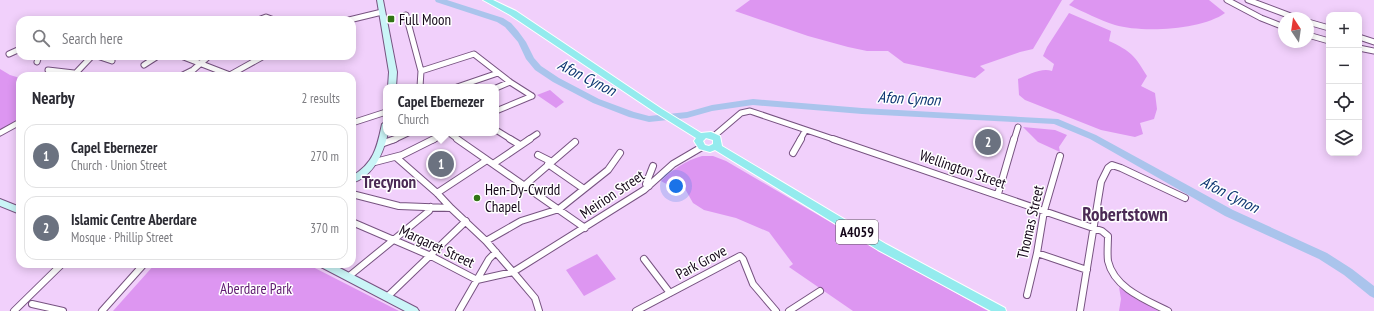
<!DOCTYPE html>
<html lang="en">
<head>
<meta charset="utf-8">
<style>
  :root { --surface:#fff; --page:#f2f2f3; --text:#2b2b33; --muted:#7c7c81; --line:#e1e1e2; --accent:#327515 }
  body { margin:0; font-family:"PT Sans Narrow",sans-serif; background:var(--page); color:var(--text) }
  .controls { position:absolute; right:12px; top:12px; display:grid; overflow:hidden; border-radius:8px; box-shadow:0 2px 10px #0003 }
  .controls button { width:36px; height:36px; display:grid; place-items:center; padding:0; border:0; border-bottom:1px solid var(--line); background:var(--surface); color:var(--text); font:20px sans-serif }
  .compass { position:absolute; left:1278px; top:12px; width:36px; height:36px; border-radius:50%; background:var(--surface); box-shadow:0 2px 10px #0003; rotate:347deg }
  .you { position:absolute; left:676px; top:186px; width:14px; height:14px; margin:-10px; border:3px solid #fff; border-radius:50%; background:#1a73e8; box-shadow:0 0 0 6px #1a73e833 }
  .badge { display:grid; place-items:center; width:26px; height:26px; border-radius:50%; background:var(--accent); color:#fff; font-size:13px; font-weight:700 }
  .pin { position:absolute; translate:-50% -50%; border:2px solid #fff; box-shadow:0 1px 4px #0006 }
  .popup { position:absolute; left:383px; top:84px; width:116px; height:52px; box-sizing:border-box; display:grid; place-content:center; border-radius:8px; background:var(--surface); filter:drop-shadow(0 1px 3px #0005); font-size:13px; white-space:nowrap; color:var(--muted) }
  .popup b { font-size:15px; color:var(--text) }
  .popup::after { content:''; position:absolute; left:50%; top:100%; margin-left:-8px; border:8px solid transparent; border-top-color:var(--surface) }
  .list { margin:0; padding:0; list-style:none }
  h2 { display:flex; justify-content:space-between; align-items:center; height:52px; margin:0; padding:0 16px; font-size:17px }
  h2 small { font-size:13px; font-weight:400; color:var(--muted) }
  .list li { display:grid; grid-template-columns:26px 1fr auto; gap:12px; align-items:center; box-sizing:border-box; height:64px; margin:0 8px 8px; padding:0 8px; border:1px solid var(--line); border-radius:12px }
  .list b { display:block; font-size:15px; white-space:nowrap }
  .list p { margin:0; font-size:13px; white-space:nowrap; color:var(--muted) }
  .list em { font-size:13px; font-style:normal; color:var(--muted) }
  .icon { flex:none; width:22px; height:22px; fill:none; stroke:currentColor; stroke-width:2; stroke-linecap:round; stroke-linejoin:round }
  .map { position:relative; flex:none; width:1374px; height:311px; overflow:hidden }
  .search { position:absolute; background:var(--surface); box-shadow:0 2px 10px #0003; left:16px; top:16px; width:340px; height:44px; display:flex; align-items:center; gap:10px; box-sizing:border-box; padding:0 14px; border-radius:12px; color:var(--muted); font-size:15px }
  .panel { position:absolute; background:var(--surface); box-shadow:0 2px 10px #0003; left:16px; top:72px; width:340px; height:196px; border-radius:12px }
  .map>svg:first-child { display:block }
</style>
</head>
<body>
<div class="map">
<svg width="1374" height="311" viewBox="0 0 1374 311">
  <rect width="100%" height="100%" fill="#f1d0fb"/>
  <path fill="#dd96f1" d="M750 0H1062L1033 49 1020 52 980 66 985 70 975 78 904 63 888 51H867L848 47 808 36 735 11Z
    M1074 0H1209L1225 13C1202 30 1142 33 1115 25 1099 20 1084 12 1069 5Z
    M1069 13 1111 31 1109 41C1131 51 1135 56 1147 76L1141 86 1155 93 1157 109 1154 119 1140 123 1143 134 1135 137 1101 130 1025 100 1019 95 1018 79C1028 75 1042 67 1052 71L1054 64 1043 56 1047 47Z
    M0 69 10 75 20 78V119L0 131Z
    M550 90 564 102 556 108 537 95Z
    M1023 127 1055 130 1067 135 1059 147 1060 152 1038 142Z
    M702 156H713L726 161 854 236 988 311H853L789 267 793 264 769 232 736 218 704 210 693 203 684 187C675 185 668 186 661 181 673 169 685 161 702 156Z
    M597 254 616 279 584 296 566 270Z
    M155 264H307L399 311H113Z
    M1119 287 1136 299 1159 311H1119L1121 299Z"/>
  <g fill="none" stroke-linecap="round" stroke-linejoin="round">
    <path fill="#aac4ec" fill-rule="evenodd" d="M435 0H447L503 18 511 23 518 31 526 42 534 58 541 66 559 78 599 99 634 112 649 116 687 112 712 105 753 99 862 108 1058 119 1096 135 1233 210 1327 253 1352 269 1374 286V298L1370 296 1344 275 1319 259 1225 216 1090 139 1054 124 862 114 753 105 712 111 687 118 649 122 629 117 593 103 553 82 535 70 526 59 518 42 512 35 505 27 497 22 436 2Z"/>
    <g stroke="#775381" stroke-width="7">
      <path id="minor-far1" d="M1227 0 1261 18 1284 27
        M1248 0 1296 18
        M406 15 421 71 420 87
        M258 20 266 17 274 20
        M349 20 382 12
        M1308 22 1329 28
        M1308 35 1329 41
        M1359 37 1374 42
        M1359 48 1374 51
        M9 54 20 49
        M97 56 112 61
        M181 56 230 75
        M37 62 39 56
        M144 65 158 56
        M48 70 74 73
        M421 71 474 54 510 82 532 96
        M73 76 92 56
        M181 76 193 70 209 56
        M228 76 264 56
        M457 87 498 73
        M496 88 510 82
        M496 111 532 96
        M352 123 386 112
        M496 130 512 140
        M0 133 20 122
        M449 133 459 140
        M714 136 741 113 750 111 836 140
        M393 140 408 133
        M433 140 445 133
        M528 140 537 134
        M800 140 805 131
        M1014 140 1018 127"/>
    </g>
    <g stroke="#775381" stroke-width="8">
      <path id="minor" d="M457 139 585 228
        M510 139 520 145
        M833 139 1102 231 1108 236C1108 244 1107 253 1108 261 1114 288 1146 300 1168 311
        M381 144 395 139
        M793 153 801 139
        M538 155 550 161
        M397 158 437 193 451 208
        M375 162 402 155 434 139
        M493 164 530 139
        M548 164 584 189
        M525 185 575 142
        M649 186 646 184 653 166
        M437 193 487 160
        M352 194 399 206 451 208 486 241 513 272 535 298 539 311
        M998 194 1014 139
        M352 222 431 256 477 280 513 272 644 190 673 164 702 147
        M486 241 521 221 559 209 608 170 620 153
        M1037 253 1087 270
        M644 259 670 293
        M348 277 429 211 431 207
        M1027 295 1037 253 1044 211 1060 156
        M387 297 466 221
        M32 304 63 311
        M14 311 62 264
        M102 311 144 264
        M459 311 489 259 496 252
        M636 311 740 256 743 259 753 284 776 311
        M789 311 820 291
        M1080 311 1101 182 1108 168 1112 165 1121 168 1185 198"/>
    </g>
    <g stroke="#775381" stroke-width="2">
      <path id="secondary" d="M377 0H383L397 72 396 87H388L389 72Z
        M386 121V133H388C383 154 374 176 352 183V176C374 163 377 147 382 124Z
        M0 199 20 207V214L0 206Z
        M319 264H332L417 308 419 311H405L321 267Z"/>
    </g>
    <g stroke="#fff" stroke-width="2">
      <path id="primary" d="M483 0H493L516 11 662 109 701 133 711 132 720 136 722 146 886 244 1005 308 1006 311H991L878 250 715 150 710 152 699 149 694 141 696 138 656 113 510 15ZM706 138 713 140V144L709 146 705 145 703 141Z"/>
    </g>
    <use href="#minor-far1" stroke="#fff" stroke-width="5"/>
    <use href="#minor" stroke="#fff" stroke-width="6"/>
    <use href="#secondary" fill="#caf5f7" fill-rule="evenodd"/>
    <use href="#primary" fill="#94ebee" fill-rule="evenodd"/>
  </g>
  <g fill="#327515" stroke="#fff" stroke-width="1.5">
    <rect x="387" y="15" width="8" height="8" rx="2"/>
    <circle cx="477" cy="198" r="4"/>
  </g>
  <g text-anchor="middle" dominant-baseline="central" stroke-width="3" stroke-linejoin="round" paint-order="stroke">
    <rect fill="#fff" stroke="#5c525f" stroke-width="1" x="836" y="220" width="42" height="24" rx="3"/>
    <g font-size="14" font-weight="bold" fill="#16081a">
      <text x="857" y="232">A4059</text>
    </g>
    <g font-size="15" fill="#16081a" stroke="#fff" text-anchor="start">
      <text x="399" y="19">Full Moon</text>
      <text x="485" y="189">Hen-Dy-Cwrdd<tspan x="485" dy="17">Chapel</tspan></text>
    </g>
    <g font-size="15" fill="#16081a" stroke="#fff">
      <text transform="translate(963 169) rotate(19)">Wellington Street</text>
      <text transform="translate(612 194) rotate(-34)">Meirion Street</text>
      <text transform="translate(1030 222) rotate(-77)">Thomas Street</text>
      <text transform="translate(437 246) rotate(25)">Margaret Street</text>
      <text transform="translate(701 262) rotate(-28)">Park Grove</text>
    </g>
    <g font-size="15" fill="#5f1a71" stroke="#fff">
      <text x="256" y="288">Aberdare Park</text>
    </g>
    <g font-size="16" font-style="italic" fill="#0e3772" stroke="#fff">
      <text transform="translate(587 77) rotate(27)">Afon Cynon</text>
      <text transform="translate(909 98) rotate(3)">Afon Cynon</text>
      <text transform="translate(1230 194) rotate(27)">Afon Cynon</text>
    </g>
    <g font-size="17" font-weight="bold" fill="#4b2a55" stroke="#fff">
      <text x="389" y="182">Trecynon</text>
    </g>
    <g font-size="19" font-weight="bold" fill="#4b2a55" stroke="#fff">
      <text x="1125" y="214">Robertstown</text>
    </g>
  </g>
</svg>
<div class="controls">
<button>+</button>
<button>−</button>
<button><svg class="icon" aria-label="locate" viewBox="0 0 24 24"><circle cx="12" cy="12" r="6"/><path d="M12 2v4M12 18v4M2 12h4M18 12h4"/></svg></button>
<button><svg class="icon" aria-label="layers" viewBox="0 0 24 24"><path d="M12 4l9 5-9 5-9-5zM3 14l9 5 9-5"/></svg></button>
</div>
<svg class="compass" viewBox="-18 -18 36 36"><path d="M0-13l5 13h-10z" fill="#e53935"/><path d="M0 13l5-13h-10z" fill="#7c7c81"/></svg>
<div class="you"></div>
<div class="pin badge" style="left:441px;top:164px;background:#6b7280">1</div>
<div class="popup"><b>Capel Ebernezer</b>Church</div>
<div class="pin badge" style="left:988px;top:142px;background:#6b7280">2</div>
<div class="search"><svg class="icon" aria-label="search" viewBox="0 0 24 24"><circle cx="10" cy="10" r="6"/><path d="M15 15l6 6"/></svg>Search here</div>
<section class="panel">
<h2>Nearby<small>2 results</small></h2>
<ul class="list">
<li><span class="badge" style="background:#6b7280">1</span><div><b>Capel Ebernezer</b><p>Church · Union Street</p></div><em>270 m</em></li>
<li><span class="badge" style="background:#6b7280">2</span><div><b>Islamic Centre Aberdare</b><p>Mosque · Phillip Street</p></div><em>370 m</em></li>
</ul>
</section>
</div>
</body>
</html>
